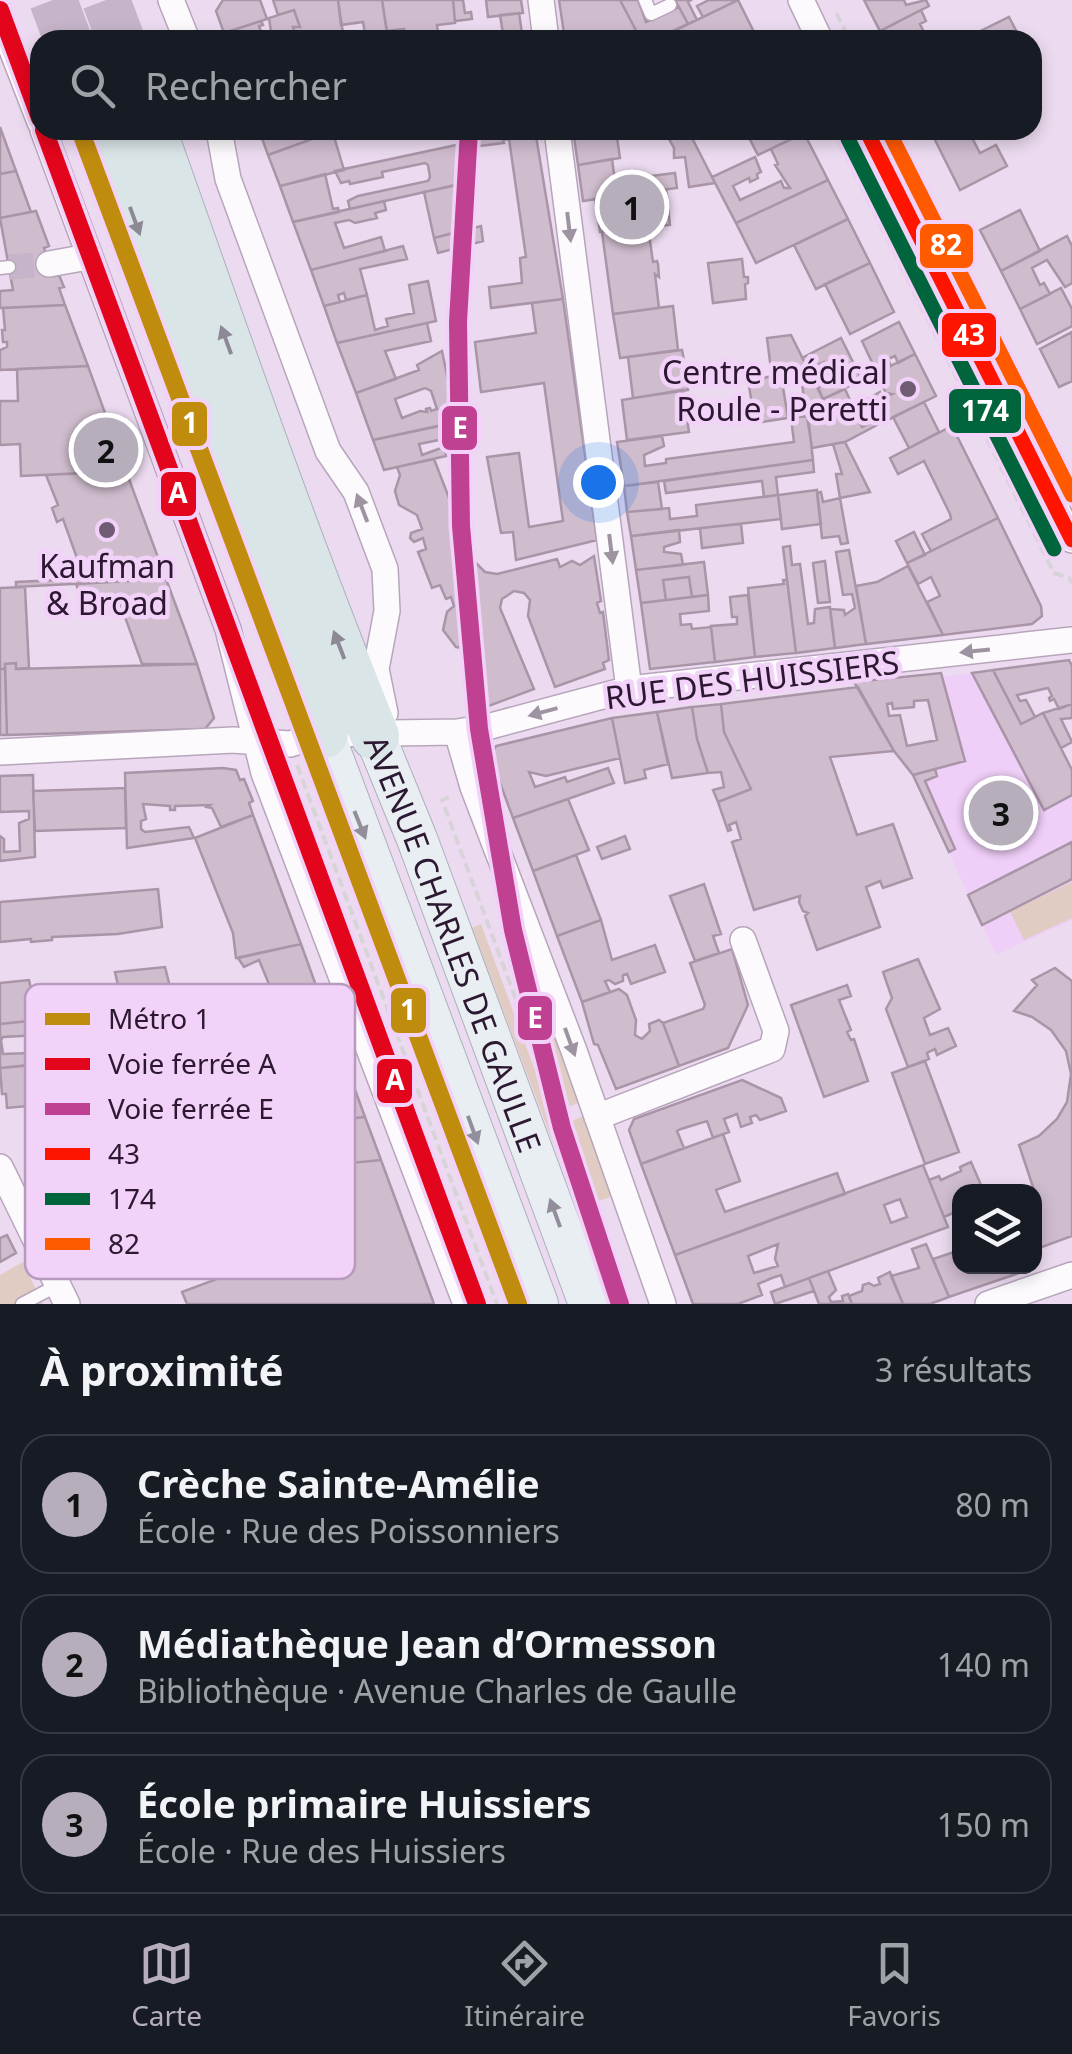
<!DOCTYPE html>
<html lang="fr">
<head>
<meta charset="utf-8">
<style>
  :root { --surface:#171b24; --page:#242831; --text:#f1f3f6; --muted:#9ea1a6; --line:#363941; --accent:#b6afbb }
  body { margin:0; font-family:"Noto Sans",sans-serif; background:var(--page); color:var(--text) }
  .controls { position:absolute; right:30px; bottom:30px; display:grid; overflow:hidden; border-radius:20px; box-shadow:0 5px 15px #0003 }
  .controls button { width:90px; height:90px; display:grid; place-items:center; padding:0; border:0; border-bottom:2px solid var(--line); background:var(--surface); color:var(--text); font:50px sans-serif }
  .you { position:absolute; left:598px; top:482px; width:35px; height:35px; margin:-25px; border:8px solid #fff; border-radius:50%; background:#1a73e8; box-shadow:0 0 0 15px #1a73e833 }
  .badge { display:grid; place-items:center; width:65px; height:65px; border-radius:50%; background:var(--accent); color:#111; font-size:32px; font-weight:700 }
  .pin { position:absolute; translate:-50% -50%; border:5px solid #fff; box-shadow:0 2px 10px #0006 }
  .list { margin:0; padding:0; list-style:none }
  h2 { display:flex; justify-content:space-between; align-items:center; height:130px; margin:0; padding:0 40px; font-size:42px }
  h2 small { font-size:32px; font-weight:400; color:var(--muted) }
  .list li { display:grid; grid-template-columns:65px 1fr auto; gap:30px; align-items:center; box-sizing:border-box; height:140px; margin:0 20px 20px; padding:0 20px; border:2px solid var(--line); border-radius:30px }
  .list b { display:block; font-size:38px; white-space:nowrap }
  .list p { margin:0; font-size:32px; white-space:nowrap; color:var(--muted) }
  .list em { font-size:32px; font-style:normal; color:var(--muted) }
  .icon { flex:none; width:55px; height:55px; fill:none; stroke:currentColor; stroke-width:2; stroke-linecap:round; stroke-linejoin:round }
  .map { position:relative; flex:none; width:1072px; height:1304px; overflow:hidden }
  .search { position:absolute; background:var(--surface); box-shadow:0 5px 15px #0003; left:30px; right:30px; top:30px; height:110px; display:flex; align-items:center; gap:25px; box-sizing:border-box; padding:0 35px; border-radius:30px; color:var(--muted); font-size:38px }
  .sheet { height:610px; background:var(--surface) }
  nav { display:flex; justify-content:space-around; align-items:center; box-sizing:border-box; height:140px; border-top:2px solid var(--line); background:var(--surface); font-size:28px; color:var(--muted) }
  nav a { display:grid; justify-items:center; gap:5px }
  nav .on { color:var(--accent) }
  .map>svg:first-child { display:block }
</style>
</head>
<body>
<div class="map">
<svg width="1072" height="1304" viewBox="0 0 1072 1304">
  <rect width="100%" height="100%" fill="#ecdbf0"/>
  <path fill="#efcef7" d="M993 670 1021 723 1043 713 1072 770V920L996 955 913 775 965 761 942 677Z"/>
  <path fill="#e0ccc2" d="M1072 882V918L1024 940 1010 912Z
    M481 924 621 1304H614L472 928Z
    M557 1036 581 1102 565 1108 541 1042Z
    M587 1115 616 1195 599 1201 571 1121Z
    M23 1262 43 1304H0V1275Z"/>
  <path fill="#cfbccd" stroke="#a995a7" stroke-width="2.5" fill-rule="evenodd" d="M223 0H260L267 19 224 33 216 11Z
    M273 0H338L344 40H297L293 27H300L294 10 278 15Z
    M338 0H382L388 40H366L363 22 341 25Z
    M382 0H453L455 23 437 25 439 40H406L404 29 387 31Z
    M453 0H463L465 13 471 12 472 19 455 21Z
    M486 0H521L523 13 488 17Z
    M559 0H620L641 40H565Z
    M620 0H638L646 22 679 7 688 24 654 40H641Z
    M675 0H691L688 2 697 20 688 24Z
    M709 0H738L703 17 697 6Z
    M738 0 758 40H681L676 30Z
    M864 0H904L906 5 926 0 929 6 880 31Z
    M294 10 300 27H293L297 40H267L272 38 269 18Z
    M921 10 926 21 920 24 928 40H884L880 31Z
    M519 13 523 40H504L500 15Z
    M1009 17 1021 40H962Z
    M261 21 263 25 259 26 264 40H226L224 33Z
    M0 127 16 171 0 174Z
    M259 130H313L315 138 268 155Z
    M313 130H332L344 170 280 186 268 155 315 138Z
    M469 130H535L563 299 491 308 489 287 522 283 520 258 526 257 509 139 503 140 504 143 471 147Z
    M573 130H616L620 158 578 165Z
    M664 130H688L715 183 689 187 685 157 674 158V148Z
    M745 130H803L804 133 758 155Z
    M930 130H968L980 153 996 145 1007 166 960 190Z
    M804 133 828 180 736 223 712 177 755 157 761 172 757 174 758 178 750 182 749 178 733 186 740 200 781 181 784 188H790L775 165 778 164 771 149Z
    M470 142 472 155 459 157 464 183 350 209 348 201 358 196 428 181 430 177 428 165 425 163 382 172 383 177 350 184 349 181 341 183 335 171Z
    M612 159 617 196 583 201 578 165Z
    M16 171 31 212 0 218V174Z
    M675 173 677 188 622 195 620 180Z
    M325 174 333 209 338 208 339 212 293 222 280 186Z
    M828 180 848 219 756 263 736 223Z
    M462 184 472 228 434 238 424 192Z
    M666 190 670 225 600 232 595 199Z
    M384 201 386 210 375 213 377 218 355 223 349 220 335 223 344 248 381 237 385 251 311 270 293 222Z
    M1020 210 1040 251 1001 271 980 230Z
    M36 211 49 246 44 248 49 264 55 276 59 275 64 287 59 288 65 305 0 308V291L13 290 0 218Z
    M848 219 870 263 816 289 794 245Z
    M481 226 483 241 438 253 434 238Z
    M648 227 653 262 657 261 658 264 659 277 655 274 659 308 613 314 602 232Z
    M1067 236 1072 246V283L1065 287 1047 260 1032 268 1040 285 1044 283 1050 294 1020 309 1001 271Z
    M403 246 407 259 360 269 367 295 346 300 344 293 338 295 340 302 324 306 311 270Z
    M742 259 744 277H748V283L745 284 746 299 713 303 708 263Z
    M870 263 894 312 850 334 825 284Z
    M428 281 436 321 337 343 324 306 367 295 375 330 388 326 386 319 414 313 409 285Z
    M1061 288 1072 309V326L1037 344 1020 309Z
    M563 299 597 540 516 560 513 532 501 533 487 457 519 453 529 527 563 521 544 383 481 392 475 342 536 333 532 303Z
    M65 305 88 366 0 370V350L7 347V342H3L2 330H5L3 308Z
    M673 306 678 350 620 358 613 314Z
    M899 322 915 354 898 363 895 356 888 359 891 366 877 373 862 341Z
    M427 323 431 341 385 351 396 379 356 393 337 343Z
    M1072 332V381L1059 387 1040 349Z
    M791 335 809 371 772 377 767 338Z
    M841 338 862 380 823 399 818 387 833 380 831 376 826 372 824 362 809 369 802 358Z
    M682 350 684 360H681L688 390 633 398 628 357Z
    M442 351 455 414 447 416 449 424 373 440 356 393 419 370 417 365ZM425 388 431 391 437 409 431 411 430 408 426 409 427 412 420 411 402 418 395 399Z
    M915 354 936 396 886 421 882 411 871 416 864 401 880 392 883 398 892 394 886 393 881 384 874 387 866 378Z
    M88 366 126 471 21 476 20 444 0 445V401H18L17 369Z
    M809 371 823 399 845 389 862 427 875 421 877 425 845 442 812 448 800 372Z
    M781 375 788 418 755 423 748 380Z
    M683 390 689 432 627 440 622 400Z
    M924 402 939 432 909 448 893 417Z
    M466 416 473 450 462 452 456 418Z
    M808 416 813 460 624 486 617 442 662 436 664 446 644 455 645 466 666 463V459L794 442 791 418Z
    M456 422 462 452 458 453 454 437 419 444 422 455 444 447 446 456 384 470 373 440Z
    M952 426 998 518 931 551 922 534 951 519 950 514 924 461 898 474 890 458Z
    M845 442 870 492 840 498 836 474H842L833 444Z
    M434 459 473 560 485 572 497 574 557 559 560 567 572 561 580 565 594 556 601 601 597 603 600 613 603 612 609 660 603 663 605 669 555 687 528 616 530 600 524 593 514 591 502 599 500 608 534 689 486 707 481 695 472 698 465 679 474 676 466 658 473 655 470 649 456 647 443 630 447 612 454 606 451 597 446 599 440 585 432 588 418 552 426 549 423 538 414 542 410 538 411 533 422 529 417 515 399 505 395 491 400 475 397 467Z
    M813 460 814 472 776 477 778 495 764 497 762 481 666 493 664 481Z
    M126 471 166 579 16 587V582L78 579 77 558 63 519 57 522 52 508 58 505 46 475Z
    M658 482 662 509 627 512 624 486Z
    M817 490 821 524 782 529 778 495Z
    M821 492 823 502 840 498 848 543 841 544 839 536 822 538 817 493Z
    M778 495 781 519 631 536 627 512 669 508 670 519 697 516 696 505Z
    M998 518 1041 606 1042 616 1032 624 943 635 927 602 940 596 931 577 918 584 907 563Z
    M741 524 743 543 702 548 700 528Z
    M679 530 680 542 664 547V552L681 554 683 565 636 570 631 536Z
    M914 532 925 555 907 563 896 541Z
    M790 546 792 565 800 564 808 624 814 623 815 609 830 607 835 648 796 653 783 547Z
    M849 550 866 644 835 648 830 609 844 610 845 615 855 608 852 594 843 595 836 552Z
    M825 561 830 602 818 603 813 563Z
    M704 562 708 595 692 597 689 577 663 580 666 600 641 603 636 570Z
    M908 566 943 635 866 644 856 586 877 582Z
    M689 577 692 597 666 600 663 580Z
    M166 579 185 630 197 664H142L120 603 84 605 76 584Z
    M783 580H787L796 653 755 657 748 588 784 584Z
    M25 587 29 668 16 669V663L5 664V669H0V588Z
    M708 595 709 611 680 614 681 625 691 624 692 629 711 627 715 662 650 669 641 603Z
    M748 595 755 657 715 662 711 626 737 624V617H732L730 597Z
    M1069 660 1072 666V704L1059 709 1054 699 1050 701 1049 698 1052 696 1048 688 1017 695 1020 701 1026 700 1035 717 1021 724 993 670Z
    M16 663V669L197 664 214 718 205 729 7 735 5 664Z
    M0 669H5L7 735H0Z
    M993 670 1021 724 1043 713 1072 770V795L1044 810 972 673Z
    M941 673 965 761 913 775 894 751 854 682ZM928 700 937 740 907 746 900 715 889 716 887 704 892 703 893 709 914 707V701Z
    M858 687 894 751 830 757 857 835 893 824 912 878 883 888 880 881 866 887 880 927 817 950 805 916 808 913 803 911 799 902 800 896 754 910 732 842 741 839 736 822 729 825 731 830 728 831 718 802 751 789 724 732 721 704Z
    M721 704 724 732 751 789 718 802 713 790 724 787 721 772 708 773 697 739 692 707Z
    M1072 704V718L1061 719 1072 742 1061 748 1043 713Z
    M692 707 697 739 708 773 672 778 657 712Z
    M657 712 668 764 644 770 646 778 625 783 612 718Z
    M612 718 620 758 546 776 529 772 535 787 565 777 567 782 608 768 614 783 513 818 490 756 496 746Z
    M223 768 236 770 240 780 244 779 253 801 249 803 253 815 221 827 212 808 207 807 210 805 175 806V810H170V806L143 804 146 819 141 821V829L145 832 189 827 194 838 127 848 125 773Z
    M935 769 937 776 925 781 955 849 949 852 913 775Z
    M33 775 35 857 0 861V836L4 839V852L20 851 19 823 29 819V811L0 812V776Z
    M125 788 126 828 35 831 33 791Z
    M568 799 589 850 533 871 513 818Z
    M253 815 301 944 236 958 233 933 195 838Z
    M625 836 630 849 602 859 597 847Z
    M1072 842V879L982 925 968 895Z
    M576 855 601 920 557 936 533 871Z
    M704 884 721 934 713 936 719 953 695 961 670 896Z
    M158 889 162 927 118 934 52 937V940L31 942V939L0 942V902Z
    M601 920 612 960 655 945 665 972 631 984 627 974 623 975V981L615 984 609 980 605 981 610 992 582 1002 557 936Z
    M301 944 319 994 249 1000 247 993 271 989 259 960 244 967 238 958Z
    M732 949 748 1005 728 1048 679 1066 663 1023 703 1009 705 1005 690 963Z
    M918 959 940 1009 924 1018 930 1035 948 1028 956 1046 937 1055 935 1049 927 1053 929 1059 908 1067 886 1009 892 998 883 972Z
    M165 967 175 1007 124 1012 115 972Z
    M1055 968 1072 981V1236L1034 1250 1035 1193 1019 1145 1039 1136 1057 1119 1067 1102 1071 1074 1066 1051 1051 1030 1032 1017 1014 1011 1037 985 1032 980Z
    M29 980 38 1020 0 1024V983Z
    M847 985 851 996 839 1000 851 1030 847 1032 851 1040 854 1039 868 1081 824 1097 791 1005Z
    M619 989 627 995 636 1020 635 1035 642 1039 650 1031 649 1024 659 1020 663 1023 679 1066 616 1089 598 1045 594 1044 582 1002Z
    M49 1019 50 1025 38 1026 39 1035 3 1037 1 1040 3 1054 31 1053 32 1065 0 1068V1024Z
    M925 1061 959 1152 925 1164 892 1073Z
    M38 1064 45 1091H49L51 1104 7 1108 6 1094H2L0 1068Z
    M350 1076 365 1117 308 1123 302 1080Z
    M742 1080 781 1098 786 1111 760 1120 756 1115 750 1117 752 1123 741 1127 737 1114 724 1119 729 1132 713 1138 707 1121 681 1129 677 1131 684 1148 641 1164 629 1130 634 1119Z
    M365 1117 381 1160 214 1177 210 1133Z
    M723 1134 740 1181 716 1190 725 1212 837 1173 845 1194 675 1255 641 1164Z
    M381 1160 434 1304H187L182 1292 321 1240 307 1203 321 1198 310 1167Z
    M971 1162 984 1192H960V1210L944 1217 929 1180 939 1176 941 1180 961 1171 960 1167Z
    M923 1165 948 1227 785 1287 781 1275 772 1278 758 1284 762 1295 738 1304H693L675 1255ZM900 1199 907 1217 891 1223 884 1205ZM778 1244 775 1259 778 1266 754 1273 748 1256Z
    M7 1235 16 1253 0 1262V1238Z
    M926 1244 949 1297 930 1304H903L891 1276 919 1268 912 1249Z
    M954 1252 956 1255 960 1254V1266H1016L1019 1273 949 1297 933 1259Z
    M828 1271 836 1290 829 1297 831 1302 843 1301 842 1296 848 1294 852 1304H819L809 1278Z
    M890 1272 903 1304H852L849 1296 862 1291 863 1285 869 1283 874 1286 880 1284 878 1278Z
    M809 1278 814 1291 775 1304 771 1292Z"/>
  <g fill="none" stroke-linecap="round" stroke-linejoin="round">
    <path stroke="#c6b4ca" stroke-width="25" stroke-dasharray="25 12" stroke-linecap="butt" d="M9 267 49 264"/>
    <path stroke="#c6b4ca" stroke-width="48" stroke-dasharray="48 24" stroke-linecap="butt" d="M53 0 68 40
      M106 0 121 40"/>
    <g stroke="#b7a6bb" stroke-width="15">
      <path id="lane" d="M645 0 651 14 670 5
        M0 268 9 267
        M22 1304 58 1285"/>
    </g>
    <g stroke="#b7a6bb" stroke-width="28">
      <path id="street" d="M171 0 187 40
        M541 0 546 40
        M801 0 820 40
        M0 19 40 122
        M43 130 228 629 264 773 466 1304
        M219 130 228 179 328 451 356 492 385 569 387 611 376 669 385 713
        M557 130 629 689
        M866 130 1072 540
        M49 264 88 257
        M457 732 473 787 573 1048 663 1304
        M0 752 233 740 290 744 324 734 457 732 487 727 629 689 1072 640
        M597 1117 772 1049 776 1031 743 940
        M0 1167 67 1304
        M988 1304 1072 1275"/>
    </g>
    <g stroke="#abb0bb" stroke-width="42">
      <g id="primary">
        <path d="M324 734 538 1304"/>
        <path id="s1" d="M375 736 417 839 589 1304"/>
      </g>
    </g>
    <g stroke="#abb0bb" stroke-width="50">
      <path id="highway" d="M102 130 324 734
        M152 130C224 333 294 537 375 736"/>
    </g>
    <path stroke="#d8d2d9" stroke-width="4" stroke-dasharray="10 5" stroke-linecap="butt" d="M836 13 850 40
      M833 130 1054 573 1069 578 1072 583
      M297 765 497 1304
      M449 797 442 800 629 1304"/>
    <use href="#lane" stroke="#fcfafd" stroke-width="12"/>
    <use href="#street" stroke="#fcfafd" stroke-width="25"/>
    <use href="#primary" stroke="#e8eef2" stroke-width="40"/>
    <use href="#highway" stroke="#dae5e8" stroke-width="48"/>
    <g stroke="#f2d2f9" stroke-width="22">
      <path id="bus-1" d="M866 130 1072 540"/>
    </g>
    <g stroke="#f2d2f9" stroke-width="22">
      <path id="bus-2" d="M848 139 1054 549"/>
    </g>
    <g stroke="#f2d2f9" stroke-width="22">
      <path id="bus-3" d="M888 130 1072 495"/>
    </g>
    <use href="#bus-1" stroke="#ff1400" stroke-width="15"/>
    <use href="#bus-2" stroke="#00643c" stroke-width="15"/>
    <use href="#bus-3" stroke="#ff5a00" stroke-width="15"/>
    <g stroke="#f2d2f9" stroke-width="25">
      <path id="rail-1" d="M0 10 40 118
        M44 130 477 1304"/>
    </g>
    <g stroke="#f2d2f9" stroke-width="25">
      <path id="rail-2" d="M469 130 458 322 461 526 479 729 513 930 562 1128 620 1304"/>
    </g>
    <use href="#rail-1" stroke="#e3051c" stroke-width="18"/>
    <use href="#rail-2" stroke="#c04191" stroke-width="18"/>
    <g stroke="#f2d2f9" stroke-width="25">
      <path id="metro-1" d="M80 130 518 1304"/>
    </g>
    <use href="#metro-1" stroke="#c08c0e" stroke-width="18"/>
  </g>
  <defs><path id="oneway-solid" d="M-6-.8H1V-3.2L6.5 0L1 3.2V.8H-6Z" transform="scale(2.5)"/></defs>
  <g fill="#8c8995">
    <use href="#oneway-solid" transform="translate(135 221) rotate(70)"/>
    <use href="#oneway-solid" transform="translate(226 340) rotate(-110)"/>
    <use href="#oneway-solid" transform="translate(339 645) rotate(-111)"/>
  </g>
  <g fill="#9e94a1">
    <use href="#oneway-solid" transform="translate(569 227) rotate(83)"/>
    <use href="#oneway-solid" transform="translate(362 508) rotate(-111)"/>
    <use href="#oneway-solid" transform="translate(611 549) rotate(83)"/>
    <use href="#oneway-solid" transform="translate(975 651) rotate(174)"/>
    <use href="#oneway-solid" transform="translate(543 712) rotate(165)"/>
    <use href="#oneway-solid" transform="translate(570 1042) rotate(70)"/>
  </g>
  <g fill="#938e9b">
    <use href="#oneway-solid" transform="translate(360 825) rotate(68)"/>
    <use href="#oneway-solid" transform="translate(473 1130) rotate(70)"/>
    <use href="#oneway-solid" transform="translate(555 1213) rotate(-110)"/>
  </g>
  <g fill="#6f5c73" stroke="#f2d2f9" stroke-width="4">
    <circle cx="908" cy="389" r="10"/>
    <circle cx="107" cy="530" r="10"/>
  </g>
  <g text-anchor="middle" dominant-baseline="central" stroke-width="9" stroke-linejoin="round" paint-order="stroke">
    <g font-size="32" fill="#2c1830" stroke="#f2d2f9" text-anchor="end">
      <text x="888" y="371">Centre médical<tspan x="888" dy="37">Roule - Peretti</tspan></text>
      <text x="107" y="565" text-anchor="middle">Kaufman<tspan x="107" dy="37">&amp; Broad</tspan></text>
    </g>
    <g font-size="32" fill="#2c1830" stroke="#f2d2f9">
      <text transform="translate(752 679) rotate(-7)">RUE DES HUISSIERS</text>
      <text stroke="none"><textPath href="#s1" startOffset="222">AVENUE CHARLES DE GAULLE</textPath></text>
    </g>
  </g>
  <rect x="25" y="984" width="330" height="295" rx="15" fill="#f2d2f9" stroke="#b79abd" stroke-width="2.5"/>
  <rect x="45" y="1013" width="45" height="12" fill="#c08c0e"/>
  <rect x="45" y="1058" width="45" height="12" fill="#e3051c"/>
  <rect x="45" y="1103" width="45" height="12" fill="#c04191"/>
  <rect x="45" y="1148" width="45" height="12" fill="#ff1400"/>
  <rect x="45" y="1193" width="45" height="12" fill="#00643c"/>
  <rect x="45" y="1238" width="45" height="12" fill="#ff5a00"/>
  <g font-size="28" fill="#2c1830">
    <text x="108" y="1029">Métro 1</text>
    <text x="108" y="1074">Voie ferrée A</text>
    <text x="108" y="1119">Voie ferrée E</text>
    <text x="108" y="1164">43</text>
    <text x="108" y="1209">174</text>
    <text x="108" y="1254">82</text>
  </g>
  <g stroke="#f2d2f9" stroke-width="4">
    <rect x="918" y="222" width="57" height="48" rx="10" fill="#ff5a00"/>
    <rect x="940" y="311" width="58" height="48" rx="10" fill="#ff1400"/>
    <rect x="947" y="387" width="76" height="48" rx="10" fill="#00643c"/>
    <rect x="170" y="400" width="39" height="48" rx="10" fill="#c08c0e"/>
    <rect x="440" y="404" width="39" height="48" rx="10" fill="#c04191"/>
    <rect x="159" y="470" width="39" height="48" rx="10" fill="#e3051c"/>
    <rect x="389" y="986" width="39" height="49" rx="10" fill="#c08c0e"/>
    <rect x="516" y="994" width="38" height="48" rx="10" fill="#c04191"/>
    <rect x="375" y="1057" width="39" height="48" rx="10" fill="#e3051c"/>
  </g>
  <g font-size="28" text-anchor="middle" font-weight="bold" fill="#fff">
    <text x="946" y="255">82</text>
    <text x="969" y="345">43</text>
    <text x="985" y="421">174</text>
    <text x="190" y="433">1</text>
    <text x="460" y="438">E</text>
    <text x="178" y="503">A</text>
    <text x="408" y="1020">1</text>
    <text x="535" y="1028">E</text>
    <text x="395" y="1090">A</text>
  </g>
</svg>
<div class="controls">
<button><svg class="icon" aria-label="layers" viewBox="0 0 24 24"><path d="M12 4l9 5-9 5-9-5zM3 14l9 5 9-5"/></svg></button>
</div>
<div class="you"></div>
<div class="pin badge" style="left:632px;top:207px">1</div>
<div class="pin badge" style="left:106px;top:450px">2</div>
<div class="pin badge" style="left:1001px;top:813px">3</div>
<div class="search"><svg class="icon" aria-label="search" viewBox="0 0 24 24"><circle cx="10" cy="10" r="6"/><path d="M15 15l6 6"/></svg>Rechercher</div>
</div>
<section class="sheet">
<h2>À proximité<small>3 résultats</small></h2>
<ul class="list">
<li><span class="badge">1</span><div><b>Crèche Sainte-Amélie</b><p>École · Rue des Poissonniers</p></div><em>80 m</em></li>
<li><span class="badge">2</span><div><b>Médiathèque Jean d’Ormesson</b><p>Bibliothèque · Avenue Charles de Gaulle</p></div><em>140 m</em></li>
<li><span class="badge">3</span><div><b>École primaire Huissiers</b><p>École · Rue des Huissiers</p></div><em>150 m</em></li>
</ul>
</section>
<nav>
<a class="on"><svg class="icon" aria-label="map" viewBox="0 0 24 24"><path d="M3 6l6-2 6 2 6-2v14l-6 2-6-2-6 2zM9 4v14M15 6v14"/></svg>Carte</a>
<a><svg class="icon" aria-label="directions" viewBox="0 0 24 24"><path d="M12 3l9 9-9 9-9-9zM9 14v-3h6M13 9l2 2-2 2"/></svg>Itinéraire</a>
<a><svg class="icon" aria-label="saved" viewBox="0 0 24 24"><path d="M7 4h10v16l-5-4-5 4z"/></svg>Favoris</a>
</nav>
</body>
</html>
